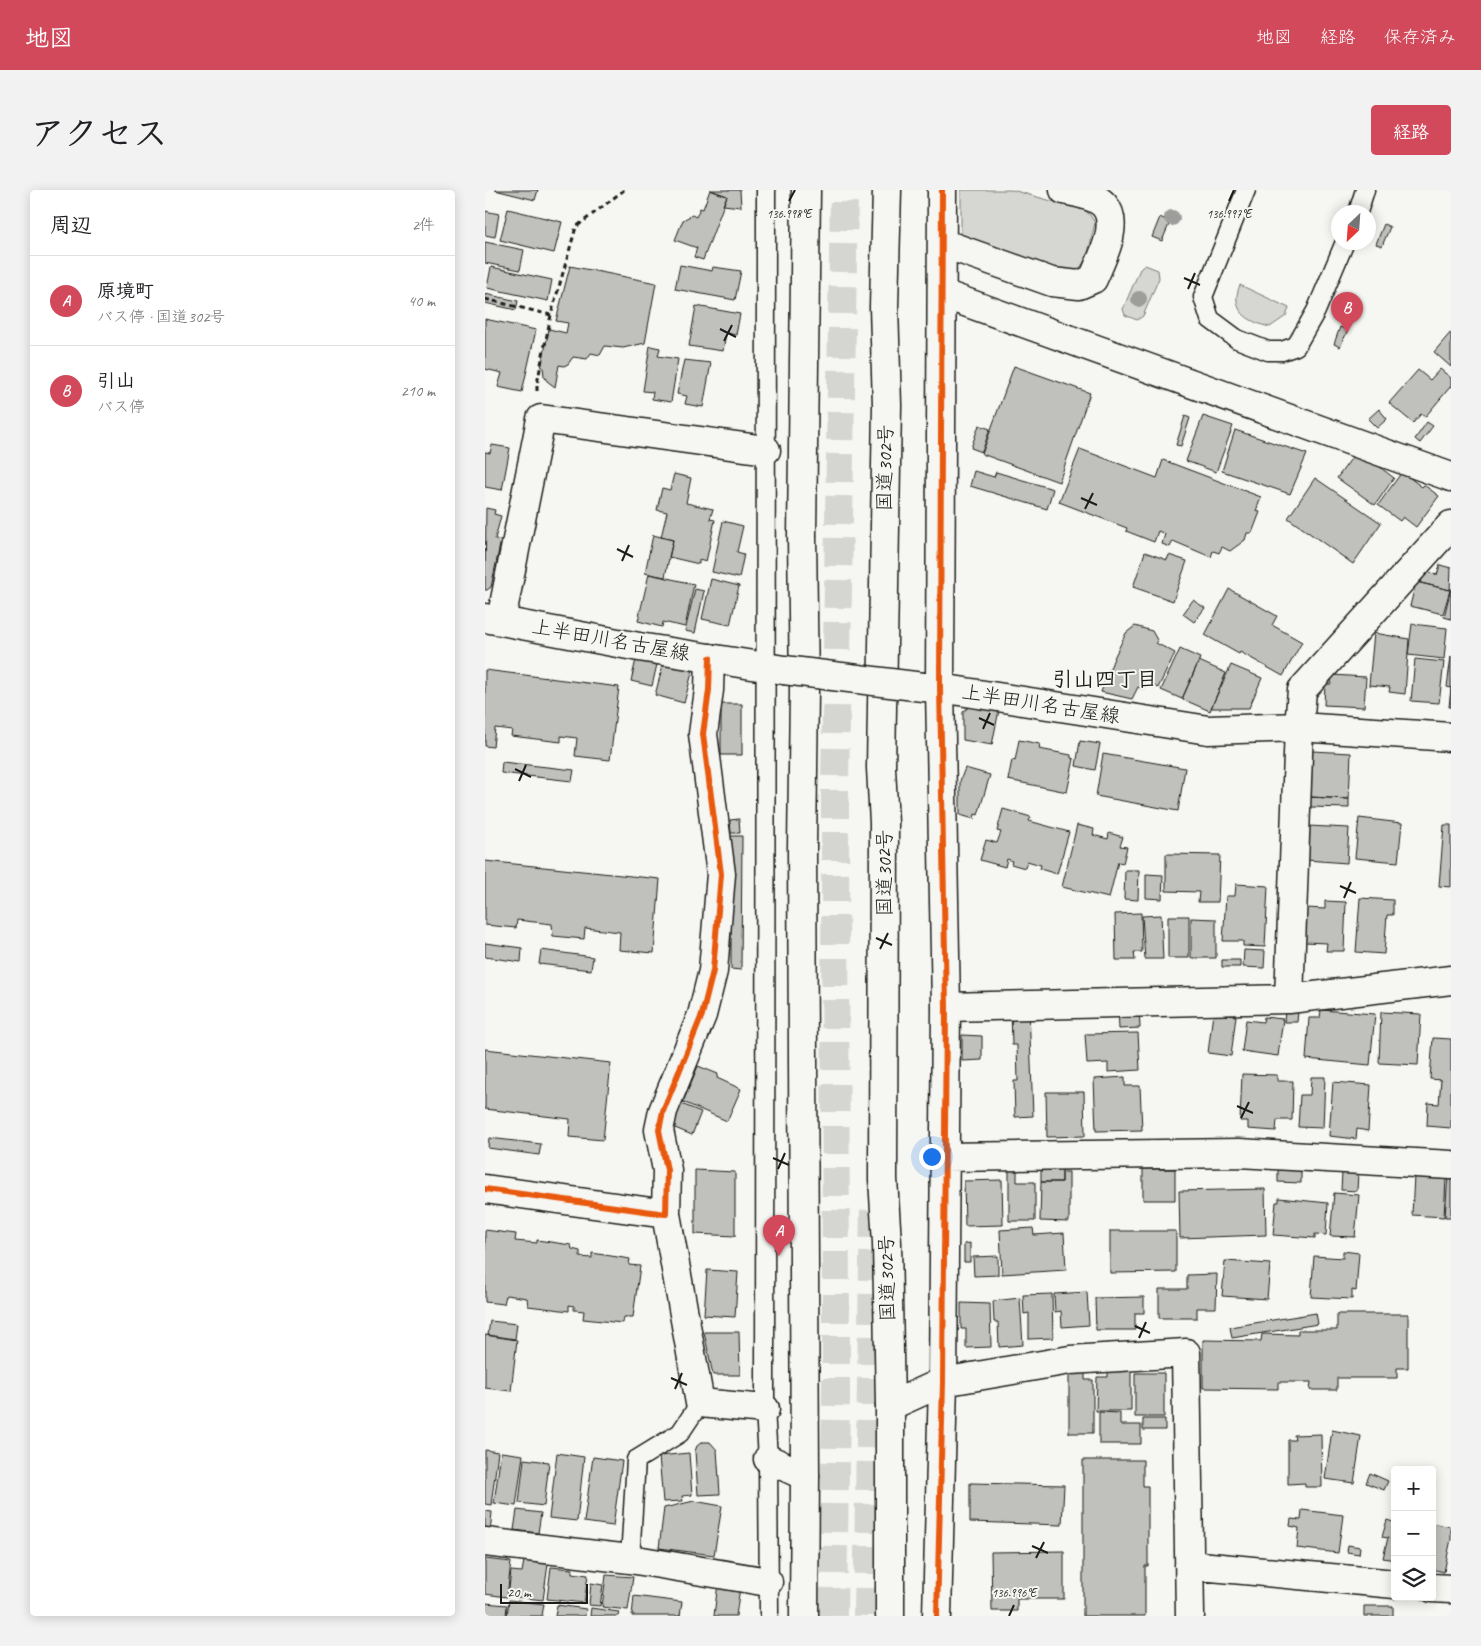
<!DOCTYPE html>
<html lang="ja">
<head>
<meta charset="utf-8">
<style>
  :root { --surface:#fff; --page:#f2f2f2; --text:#202124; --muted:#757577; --line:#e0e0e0; --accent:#d1495b }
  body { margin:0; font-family:Caveat,"Klee One",sans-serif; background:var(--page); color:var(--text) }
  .controls { position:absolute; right:15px; bottom:15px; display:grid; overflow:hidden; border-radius:5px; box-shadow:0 2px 12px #0003 }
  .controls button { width:45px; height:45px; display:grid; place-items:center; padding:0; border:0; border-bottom:1px solid var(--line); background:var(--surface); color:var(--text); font:25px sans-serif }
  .compass { position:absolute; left:846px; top:15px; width:45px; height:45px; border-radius:50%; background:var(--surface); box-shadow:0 2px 12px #0003; rotate:205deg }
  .scale { position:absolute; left:15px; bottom:12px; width:88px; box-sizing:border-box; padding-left:5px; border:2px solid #1c1c1c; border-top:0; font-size:14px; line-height:18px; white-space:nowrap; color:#1c1c1c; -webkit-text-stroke:4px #f6f6f2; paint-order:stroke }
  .you { position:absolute; left:446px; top:966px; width:18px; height:18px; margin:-12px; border:4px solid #fff; border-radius:50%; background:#1a73e8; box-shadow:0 0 0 8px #1a73e833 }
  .badge { display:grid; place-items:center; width:32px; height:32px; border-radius:50%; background:var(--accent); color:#fff; font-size:16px; font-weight:700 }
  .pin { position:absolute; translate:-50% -41px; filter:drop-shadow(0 1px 2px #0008) }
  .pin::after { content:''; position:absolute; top:26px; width:18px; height:15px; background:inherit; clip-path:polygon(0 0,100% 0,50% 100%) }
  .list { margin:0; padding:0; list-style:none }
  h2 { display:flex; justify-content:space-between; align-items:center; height:65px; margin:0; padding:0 20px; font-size:21px }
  h2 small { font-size:16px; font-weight:400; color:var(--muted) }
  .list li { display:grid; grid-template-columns:32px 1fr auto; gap:15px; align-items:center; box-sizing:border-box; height:90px; padding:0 20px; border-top:1px solid var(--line) }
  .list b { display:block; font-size:19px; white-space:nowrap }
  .list p { margin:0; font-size:16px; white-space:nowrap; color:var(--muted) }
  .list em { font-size:16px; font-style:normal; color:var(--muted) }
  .icon { flex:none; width:28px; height:28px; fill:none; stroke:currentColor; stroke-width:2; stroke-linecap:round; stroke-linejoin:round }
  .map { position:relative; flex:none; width:966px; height:1426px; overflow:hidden; border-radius:5px }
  header { display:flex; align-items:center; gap:30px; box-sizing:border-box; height:70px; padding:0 25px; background:var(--accent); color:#fff }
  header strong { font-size:24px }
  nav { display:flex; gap:28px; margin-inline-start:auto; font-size:18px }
  .intro { display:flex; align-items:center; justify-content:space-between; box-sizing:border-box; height:120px; padding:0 30px }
  h1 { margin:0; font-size:35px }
  .button { padding:12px 22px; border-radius:5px; background:var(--accent); color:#fff; font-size:18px; font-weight:700 }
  main { display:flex; gap:30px; padding:0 30px }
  aside { flex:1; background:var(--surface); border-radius:5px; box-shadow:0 2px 12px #0003 }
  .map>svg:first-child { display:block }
</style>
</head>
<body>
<header>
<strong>地図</strong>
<nav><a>地図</a><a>経路</a><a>保存済み</a></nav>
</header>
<div class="intro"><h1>アクセス</h1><a class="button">経路</a></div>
<main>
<aside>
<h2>周辺<small>2件</small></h2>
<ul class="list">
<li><span class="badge">A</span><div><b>原境町</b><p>バス停 · 国道302号</p></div><em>40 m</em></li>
<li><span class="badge">B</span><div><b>引山</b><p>バス停</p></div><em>210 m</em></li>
</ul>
</aside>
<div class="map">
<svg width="966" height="1426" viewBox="0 0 966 1426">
  <rect width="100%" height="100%" fill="#f6f6f2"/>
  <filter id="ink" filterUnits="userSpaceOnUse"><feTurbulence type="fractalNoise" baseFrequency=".02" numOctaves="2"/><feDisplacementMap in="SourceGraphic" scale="10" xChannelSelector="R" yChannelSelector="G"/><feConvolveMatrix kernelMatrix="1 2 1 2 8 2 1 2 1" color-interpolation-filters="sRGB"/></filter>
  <g filter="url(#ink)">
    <path fill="#d6d6d2" stroke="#797977" d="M476 0H527L599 20 605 25 610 33C607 44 603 76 591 80 588 81 582 80 579 81L476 46Z
      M660 75 673 80 674 88 658 126 652 130 640 125 638 119 655 79Z
      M755 95 804 118 801 126 785 137C763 132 744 120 755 95Z"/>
    <path fill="#c0c0bd" stroke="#1c1c1c" d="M10 0H53L50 10Z
      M225 0H255L256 17 238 15 242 6Z
      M225 0 242 6 218 70 209 67 212 58 190 50 198 30 207 25 211 27 215 18 218 19Z
      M23 19 77 32 69 63 15 50Z
      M0 21 14 24 10 47 0 45Z
      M675 27 685 32 677 51 667 47Z
      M899 34 905 37 897 56 891 54Z
      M0 52 39 60 35 80 0 73Z
      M195 75 227 81 228 77 256 81 250 110 190 99Z
      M85 76 171 93 160 153 138 158 120 156 115 165 106 163 102 169 88 167 83 174 79 176 74 175 70 197 62 191 59 186 58 177H56L64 139 81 143 83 133 71 131Z
      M6 77 67 90 63 111 2 98Z
      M0 104 33 111 31 120 0 113Z
      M211 116 255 124 251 145 241 143 238 161 204 156Z
      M0 129 51 140 37 202 13 197 17 183 0 179Z
      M855 137 863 140 855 157 849 154Z
      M966 142V177L949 162Z
      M165 156 175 158 173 166 193 169 186 212 167 209 168 202 158 201Z
      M199 170 226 173 218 217 200 214 202 206 192 204Z
      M529 176 605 203 574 292 497 264Z
      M955 179 966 188V196L940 227 936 224 928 233 904 213 933 180 945 190Z
      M894 219 902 229 892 238 883 229Z
      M700 226 705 228 696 256 691 255Z
      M718 226 748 236 731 282 701 271Z
      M942 232 948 236 935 253 930 249Z
      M494 235 505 239 497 262 486 258Z
      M750 240 822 264 805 304 737 281Z
      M7 255 25 258 17 300 0 297V262L5 263Z
      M595 259 672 288 678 270 776 307 771 321 775 322 767 343H762L760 350 745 361 737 357 734 363 728 361 726 367 688 351 685 357 677 354 680 344 673 341 669 352 641 341 642 338 574 312Z
      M871 262 898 276 896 278 909 288 890 315 852 288Z
      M489 281 509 287 511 282 568 299 562 319 485 296Z
      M917 282 937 297 939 295 954 306 931 337 918 327 915 331 893 315Z
      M189 284 206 288 201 313 228 319 225 329 230 330 221 372 214 370V374L184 367 188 350 176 347 182 322 172 320 177 298 185 300Z
      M830 288 896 333 868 374 803 328Z
      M1 318 10 320 9 324 16 326 10 349 16 350 6 397 2 400H0Z
      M238 331 258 336 252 362 259 364 254 388 227 382Z
      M168 345 188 350 180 387 160 383Z
      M660 362 682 370 684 365 702 371 688 411 648 397Z
      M955 375 966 378 965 400 936 393 939 381 952 385Z
      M164 384 209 394 200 437 178 432 177 437 153 431Z
      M226 389 254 396 245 435 217 429Z
      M931 392 965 400 958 424 925 416Z
      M966 398V429L959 427Z
      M210 399 219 401 210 443 200 441Z
      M744 399 792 426 787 435 817 452 798 486 755 462 754 464 720 445Z
      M708 410 720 418 709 432 698 424Z
      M927 434 962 438 959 469 923 465Z
      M650 436 667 441 672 450 671 453 690 463 673 498 661 492 658 499 653 497 647 509 616 502 629 468 641 443Z
      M889 443 924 449 920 504 904 502 905 497 884 495Z
      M695 459 715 468 697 509 676 500Z
      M152 465 173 470 167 496 146 491Z
      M966 466V517H964L966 498 962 497Z
      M930 469 959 472 954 513 926 511Z
      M179 471 208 479 199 513 170 505Z
      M714 471 741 483 725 521 697 509Z
      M746 475 777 488 764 518H726Z
      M0 480 134 497 125 570 90 566 92 548 76 546V552L26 546 27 540 10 538 8 557 0 556Z
      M847 485 881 487 879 517 839 515 840 494H846Z
      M236 514H257V565H236Z
      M486 515 514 520 507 555 478 550V522Z
      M534 550 555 554 554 559 586 565V568L589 569 582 602 523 590 527 570 530 571Z
      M595 551 615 554 610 580 591 576Z
      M827 561 866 563 864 609 825 607Z
      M618 564 700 578 693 621 611 606Z
      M17 572 89 580 87 591 16 583Z
      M480 578 505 585 493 625 490 624 489 629 475 625V591Z
      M825 607 864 609V618L825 617Z
      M518 619 546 627 544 631 584 642 572 684 555 679 556 675 542 671 540 678 526 674 527 671 522 669 520 677 495 670 501 650 512 653 516 642 512 641Z
      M874 628 917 633 913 672 870 668Z
      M254 629 255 643H246L245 630Z
      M592 635 609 639 608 645 623 649 624 643 638 647 635 656 642 657 638 673 633 672 624 708 577 697Z
      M959 635H966V697L954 696Z
      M823 636 864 638 862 673 821 670Z
      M246 646H257L256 780 246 779Z
      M681 664 735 665 733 712H713L714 702 681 701Z
      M0 671 175 689 169 763 134 760 135 742 100 738 99 749 68 746 67 734 32 730 31 738 0 735Z
      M640 680H654L653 710 639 709Z
      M661 684 678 685 677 709 661 708Z
      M751 694 783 696 780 757 758 756V751H738L741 706H750Z
      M875 708 908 710V725H902L899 764 871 762Z
      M840 711 861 712 859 761H841L842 753 819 752 821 718 840 719Z
      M656 723 657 762H649L650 770H631L630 724Z
      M676 725 678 769H660L657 726Z
      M683 726H704V768H683Z
      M706 728 731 729V768H706Z
      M0 753 37 758 36 772 0 767Z
      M56 760 108 767 106 780 54 774Z
      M759 760 780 761 779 778 758 777Z
      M737 770H755V777H737Z
      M801 809 814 810 812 832H799Z
      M633 816H654L655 838 634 839Z
      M526 819H544L548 926 530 927 529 891H533L532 855H527Z
      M836 820 890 824 885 875 821 869 824 828H835Z
      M896 822 936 824 933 875 894 873Z
      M728 823 751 826 746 866 723 863Z
      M779 827 798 829 793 866 757 861 761 830 778 832Z
      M653 843 655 880 623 882V873L602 874 600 844Z
      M477 845 497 846V870L477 871Z
      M948 848 966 849V938L942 936 943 913 954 914 956 890 945 889Z
      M0 859 126 873 118 950 84 947 85 929 0 919Z
      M213 876 233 884 232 888 256 899 242 931 198 912Z
      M757 884 792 885V891H808L807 930H792L791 941 763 939V931H755Z
      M640 887V896H655L657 940 611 941 609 889Z
      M826 887H840L838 938 813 937 815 905H825Z
      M848 892 886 895 883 941 872 939 871 949 844 946Z
      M561 902H599L600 946 562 947Z
      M194 913 216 922 207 945 185 936Z
      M4 948 56 954 54 965 3 958Z
      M793 975 816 976V993L793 992Z
      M556 978H577V992H556Z
      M658 979H690V1010H658Z
      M210 980 250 982V1046L210 1044Z
      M524 980H532V992H550V1031H524Z
      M577 982H584V1032L555 1031 556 992H577Z
      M857 982 873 983 872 1001 856 1000Z
      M929 985 961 987 959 1027 927 1025Z
      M963 985H966V1027H960Z
      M517 990 518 1035 480 1036 479 991Z
      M780 999 781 1045 695 1048 694 1001Z
      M849 1003 874 1005 870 1047 845 1046Z
      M794 1008 843 1013 841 1045 830 1044V1048L788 1045 791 1012H794Z
      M548 1038 549 1045 579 1043 581 1080 517 1084 515 1040Z
      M0 1040 31 1044 30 1051 52 1053V1050L86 1055 87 1059 95 1061V1067L107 1068V1063L145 1069 144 1075 155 1076 148 1127H139L138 1133 98 1129 99 1121 89 1120V1116L84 1115V1121L43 1116 42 1108 21 1105 19 1114 0 1112Z
      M625 1041H691V1082L625 1083Z
      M485 1053V1072H479V1054Z
      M858 1061 874 1063 871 1101 867 1100V1109L826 1107 829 1066 858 1068Z
      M513 1066V1085L489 1086 488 1067Z
      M740 1071 785 1074 782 1109 737 1106Z
      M222 1080 253 1082 250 1127 219 1125Z
      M732 1084 731 1118H712V1128H674V1099H702V1085Z
      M602 1102 604 1135 577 1137 576 1121 570 1122 569 1104Z
      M567 1104 568 1148 544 1149V1123L539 1124 538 1105Z
      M659 1107V1123H650V1140H611L610 1108Z
      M535 1108 538 1155 514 1157 513 1132H509L508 1111Z
      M476 1113 505 1114 506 1157 481 1158V1139H476Z
      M831 1123 833 1134 747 1148 745 1137Z
      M852 1124H923V1178H912V1188H852V1200H825L826 1192H793V1199L718 1198V1150L776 1151 777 1144 813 1145V1140H852Z
      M5 1131 32 1134 30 1149 3 1145Z
      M219 1142H254L255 1185H228Z
      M0 1145 32 1150 26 1201 0 1198Z
      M584 1178H600V1190H608V1243H584Z
      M623 1179H646V1221H611L612 1187H623Z
      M650 1183H679V1227H650Z
      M614 1222 635 1223V1235H656V1254H614Z
      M658 1229H680V1240H658Z
      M847 1240 876 1246 869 1293 840 1289Z
      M836 1244 837 1297H820V1293L803 1294V1250H810L809 1245Z
      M217 1252H225L232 1260 235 1304 213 1305 210 1261 212 1256Z
      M0 1260 13 1262 6 1315 0 1314Z
      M16 1262 38 1265 31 1316 9 1313Z
      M72 1263 99 1267 92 1331 64 1328Z
      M204 1263 207 1305 197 1306 198 1311 178 1312 174 1266Z
      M108 1267 137 1271 128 1336 99 1332Z
      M39 1269 64 1272 59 1316 34 1313Z
      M598 1270H658V1296H663V1376H660V1426H598Z
      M885 1283 903 1291 899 1300 881 1293Z
      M485 1293 579 1295 577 1335 485 1332Z
      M209 1311 237 1316 229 1365 174 1358 179 1318Z
      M32 1320 56 1323 53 1343 29 1340Z
      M817 1320 858 1325 853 1363 812 1358 814 1338 805 1336 806 1329 816 1330Z
      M0 1321 7 1322 5 1343H0Z
      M910 1326V1370L898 1368 903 1348 897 1347 902 1330 908 1332Z
      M947 1333 966 1337V1349L959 1382 947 1379Z
      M863 1355 875 1357 874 1364 862 1362Z
      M579 1361V1409H532V1421H507L506 1362Z
      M0 1369 26 1372 22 1407 0 1404Z
      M39 1371 63 1374 58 1410 23 1406 26 1381 37 1382Z
      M66 1377 87 1379V1383L103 1385 99 1413 62 1409Z
      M121 1385 148 1387 143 1420 117 1417Z
      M106 1393 118 1395 115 1416 104 1415Z
      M233 1393 255 1397 251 1426H229Z
      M149 1406 197 1412 195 1426H147Z
      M24 1410 59 1414 57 1426H22Z
      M0 1413 22 1415 21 1426H0Z
      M72 1415 101 1419 100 1426H70Z
      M879 1416H908V1426H879Z
      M106 1418 134 1422 133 1426H105Z"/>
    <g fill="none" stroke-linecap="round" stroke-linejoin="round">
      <path stroke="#d5d5d2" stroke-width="28" stroke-dasharray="28 14" stroke-linecap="butt" d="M348 1426 351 1208 350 595 359 0
        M382 1426 389 1016"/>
      <g stroke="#1c1c1c" stroke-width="21">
        <path id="lane" d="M281 0 280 1219 283 1269 284 1423
          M761 0 718 107 725 129 752 149 783 161H797L811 156 831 121 860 52
          M873 22 880 0
          M145 1369 151 1270 195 1243 215 1213"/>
      </g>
      <g stroke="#1c1c1c" stroke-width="31">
        <path id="street" d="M457 53 567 92 594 95 608 89C616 70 636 34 619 15 610 5 592 3 579 0
          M458 104 966 287
          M16 430 56 229 281 260
          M804 809 814 537 817 500 966 335
          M461 817 804 809 966 790
          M459 967 754 963 966 975
          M0 999 181 1024 182 980 174 940 178 921 217 825 228 781 236 684 218 544 224 500 225 468
          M181 1024 215 1213 280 1219
          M405 1216 458 1192 585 1170 701 1163 705 1426
          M283 1269 320 1286
          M0 1352 145 1369 283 1392
          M704 1375 910 1394
          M947 1398 966 1399
          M452 1426 458 1192 461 817 455 498 457 0"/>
      </g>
      <g stroke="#1c1c1c" stroke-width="31">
        <path id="secondary" d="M0 428 154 457 299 480
          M438 497 455 498 723 540 814 537 966 547"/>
      </g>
      <g stroke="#1c1c1c" stroke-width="31">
        <path id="highway" d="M402 0 399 117 402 215 396 578 399 633 398 989 402 1053 405 1216V1426
          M319 1426 320 1286 317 658 319 501 317 346 321 0"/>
      </g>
      <path stroke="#1c1c1c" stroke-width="3" stroke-dasharray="5 4" stroke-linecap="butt" d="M0 109 66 125
        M52 201V194L66 125 91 37 139 0"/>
      <use href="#lane" stroke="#f6f6f2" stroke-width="18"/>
      <use href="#street" stroke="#f6f6f2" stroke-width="28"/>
      <use href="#secondary" stroke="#f6f6f2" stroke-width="28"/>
      <use href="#highway" stroke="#f6f6f2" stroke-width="28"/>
      <g stroke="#1c1c1c" stroke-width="31" stroke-linecap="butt">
        <path id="secondary-bridge" d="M299 480 438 497"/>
      </g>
      <use href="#secondary-bridge" stroke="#f6f6f2" stroke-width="28"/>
      <g stroke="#f6f6f2" stroke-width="9">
        <path id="cycleway" d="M0 999 181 1024 182 980 174 940 178 921 217 825 228 781 236 684 218 544 224 500 225 468
          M452 1426 458 1192 461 817 455 498 457 0"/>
      </g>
      <use href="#cycleway" stroke="#e8590c" stroke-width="6"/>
    </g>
    <g fill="#9d9d9b">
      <circle cx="687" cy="28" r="8"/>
      <circle cx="654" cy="109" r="8"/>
    </g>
  </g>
  <path fill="none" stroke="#1c1c1c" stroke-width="2" d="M304 11 310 0M744 11 749 0M699 88 715 95M703 99 710 83M235 139 251 147M239 151 247 135M596 308 612 315M600 319 608 303M132 359 148 367M137 371 144 355M494 528 509 535M498 539 505 523M30 579 46 587M34 591 41 575M855 696 871 703M859 708 866 692M391 748 407 755M395 759 403 743M752 916 768 923M756 928 764 912M288 968 304 975M293 979 300 963M650 1136 665 1143M654 1148 661 1132M186 1188 202 1195M190 1199 197 1183M547 1356 563 1363M551 1368 559 1352M524 1426 529 1415"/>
  <g text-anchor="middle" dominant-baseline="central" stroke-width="4" stroke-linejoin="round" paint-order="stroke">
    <g font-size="20" fill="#1c1c1c" stroke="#f6f6f2">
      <text transform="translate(400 278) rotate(-89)">国道302号</text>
      <text transform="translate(126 450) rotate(10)">上半田川名古屋線</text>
      <text transform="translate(556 514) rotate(9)">上半田川名古屋線</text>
      <text transform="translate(399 683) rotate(-90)">国道302号</text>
      <text transform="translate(402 1088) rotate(-91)">国道302号</text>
    </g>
    <g font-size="21" font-weight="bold" fill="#1c1c1c" stroke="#f6f6f2">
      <text x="620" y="489">引山四丁目</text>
    </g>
  </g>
  <g font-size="12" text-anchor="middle" fill="#1c1c1c" stroke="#f6f6f2" stroke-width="4" stroke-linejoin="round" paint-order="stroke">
    <text x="304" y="28">136.998°E</text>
    <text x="744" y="28">136.997°E</text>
    <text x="529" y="1407">136.996°E</text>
  </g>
</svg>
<div class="controls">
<button>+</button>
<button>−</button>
<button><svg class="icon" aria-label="layers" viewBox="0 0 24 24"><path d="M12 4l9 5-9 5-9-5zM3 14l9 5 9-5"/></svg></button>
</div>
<svg class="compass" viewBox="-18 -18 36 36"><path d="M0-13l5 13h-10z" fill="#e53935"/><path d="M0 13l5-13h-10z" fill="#757577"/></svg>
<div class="scale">20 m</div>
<div class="you"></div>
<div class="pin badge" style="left:294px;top:1066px">A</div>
<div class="pin badge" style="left:862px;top:143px">B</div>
</div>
</main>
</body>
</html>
